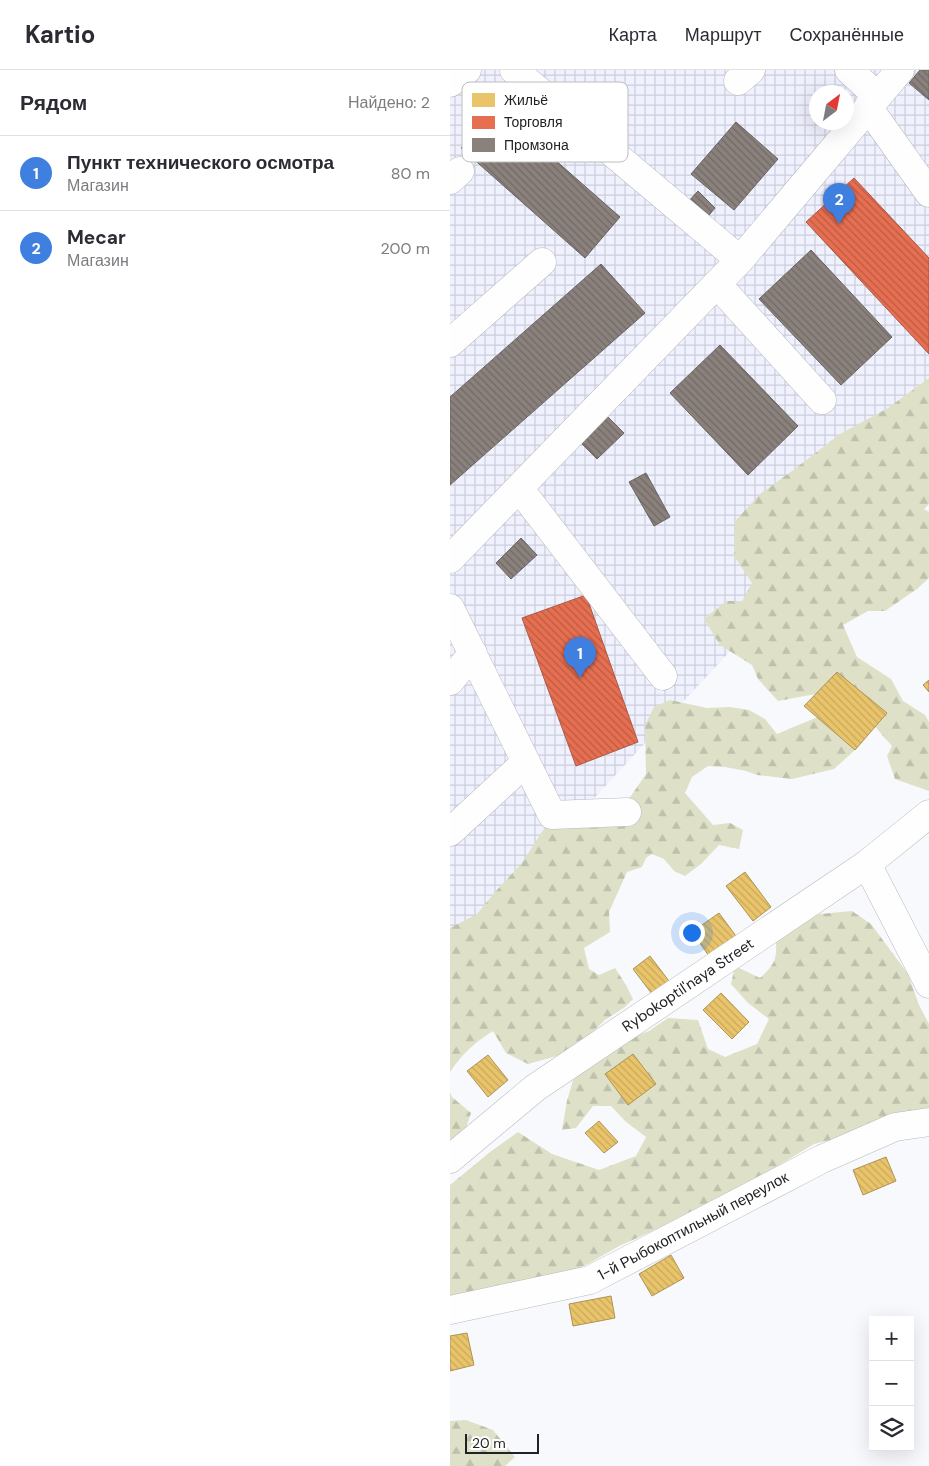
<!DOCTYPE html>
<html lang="ru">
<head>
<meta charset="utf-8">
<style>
  :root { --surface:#fff; --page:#f7f7f7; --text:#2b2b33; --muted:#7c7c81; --line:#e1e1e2; --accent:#6c6d71 }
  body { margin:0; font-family:"DM Sans",sans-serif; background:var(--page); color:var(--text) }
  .controls { position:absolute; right:15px; bottom:15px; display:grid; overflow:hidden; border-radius:0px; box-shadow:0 5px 20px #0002 }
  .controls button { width:45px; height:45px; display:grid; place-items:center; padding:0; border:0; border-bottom:1px solid var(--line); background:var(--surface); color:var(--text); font:25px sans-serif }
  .compass { position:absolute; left:359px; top:15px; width:45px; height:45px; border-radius:50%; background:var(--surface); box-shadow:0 5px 20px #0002; rotate:32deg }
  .scale { position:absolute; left:15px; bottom:12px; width:74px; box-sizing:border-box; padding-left:5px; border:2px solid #212226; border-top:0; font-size:14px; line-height:18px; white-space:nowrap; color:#212226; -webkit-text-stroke:4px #fff; paint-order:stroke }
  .you { position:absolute; left:241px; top:862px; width:18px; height:18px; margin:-12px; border:4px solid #fff; border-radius:50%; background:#1a73e8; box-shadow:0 0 0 8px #1a73e833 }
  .badge { display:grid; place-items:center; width:32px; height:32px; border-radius:50%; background:var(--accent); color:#fff; font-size:16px; font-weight:700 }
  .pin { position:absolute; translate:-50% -41px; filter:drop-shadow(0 1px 2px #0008) }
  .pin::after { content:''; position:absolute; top:26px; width:18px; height:15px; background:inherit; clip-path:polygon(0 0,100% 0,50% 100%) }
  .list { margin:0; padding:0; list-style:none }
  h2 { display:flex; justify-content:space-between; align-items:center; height:65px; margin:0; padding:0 20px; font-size:21px }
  h2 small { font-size:16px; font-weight:400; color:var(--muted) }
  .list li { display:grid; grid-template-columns:32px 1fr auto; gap:15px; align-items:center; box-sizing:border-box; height:75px; padding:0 20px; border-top:1px solid var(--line) }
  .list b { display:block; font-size:19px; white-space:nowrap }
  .list p { margin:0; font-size:16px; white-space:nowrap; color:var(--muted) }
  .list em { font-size:16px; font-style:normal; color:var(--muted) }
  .icon { flex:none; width:28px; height:28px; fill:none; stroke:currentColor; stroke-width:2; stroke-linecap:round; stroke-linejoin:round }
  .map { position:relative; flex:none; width:479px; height:1396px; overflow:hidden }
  header { display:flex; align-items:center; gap:30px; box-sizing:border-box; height:70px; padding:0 25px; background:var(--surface); border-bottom:1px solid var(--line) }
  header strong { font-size:24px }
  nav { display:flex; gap:28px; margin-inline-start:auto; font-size:18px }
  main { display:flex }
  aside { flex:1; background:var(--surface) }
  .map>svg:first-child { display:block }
</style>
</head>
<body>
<header>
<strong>Kartio</strong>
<nav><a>Карта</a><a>Маршрут</a><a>Сохранённые</a></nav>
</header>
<main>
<aside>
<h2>Рядом<small>Найдено: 2</small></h2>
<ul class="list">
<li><span class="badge" style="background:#3f7fe0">1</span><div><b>Пункт технического осмотра</b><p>Магазин</p></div><em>80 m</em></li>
<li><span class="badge" style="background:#3f7fe0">2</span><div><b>Mecar</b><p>Магазин</p></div><em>200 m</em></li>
</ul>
</aside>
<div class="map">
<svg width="479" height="1396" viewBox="0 0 479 1396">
  <defs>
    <pattern id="industrial-grid" width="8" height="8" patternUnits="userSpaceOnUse" patternTransform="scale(1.25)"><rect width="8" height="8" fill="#eff1fe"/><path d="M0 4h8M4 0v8" fill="none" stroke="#cdceda"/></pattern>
    <pattern id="forest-firs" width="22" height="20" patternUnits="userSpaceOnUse" patternTransform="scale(1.25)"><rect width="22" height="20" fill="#dee1c7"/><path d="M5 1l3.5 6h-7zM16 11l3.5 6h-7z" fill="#bec1ab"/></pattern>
    <pattern id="homes-back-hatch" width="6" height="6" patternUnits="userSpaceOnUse" patternTransform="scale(1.25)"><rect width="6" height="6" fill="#e9c46a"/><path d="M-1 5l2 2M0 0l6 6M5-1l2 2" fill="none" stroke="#c8a85c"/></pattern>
    <pattern id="shops-back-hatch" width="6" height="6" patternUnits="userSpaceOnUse" patternTransform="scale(1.25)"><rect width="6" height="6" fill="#e76f51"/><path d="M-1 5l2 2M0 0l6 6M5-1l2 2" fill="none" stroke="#bb5b43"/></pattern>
    <pattern id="industry-back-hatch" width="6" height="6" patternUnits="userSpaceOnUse" patternTransform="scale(1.25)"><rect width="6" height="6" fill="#8a817c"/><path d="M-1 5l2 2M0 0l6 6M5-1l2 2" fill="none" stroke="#706965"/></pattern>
  </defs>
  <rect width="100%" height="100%" fill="#f8f9fd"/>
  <path fill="url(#industrial-grid)" fill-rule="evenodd" d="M0 0H479V366L0 884ZM367 22H397V52H367Z"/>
  <path fill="url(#forest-firs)" d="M479 308V434L474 439 479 442V508L467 519 435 541H418L393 555 407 587 441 609 453 631 475 645 479 652V721L445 709 437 686 442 676 392 619 328 631 308 609 302 595 270 575 254 549 276 531H292L302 513 284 486 285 451 310 424 342 401 390 364 438 338Z
    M220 630 257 638 280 637 299 640 315 649 327 664 382 641 405 680 384 699 342 709 307 705 296 701 275 697 258 696 242 707 235 723 263 755 280 753 293 760 289 779 269 775 251 794 235 806 224 801 214 789 202 784 196 788 192 797 177 802 159 842 160 862 134 878 139 899 149 905 165 898 176 915 183 929 175 937 155 950 133 971 107 986 78 994 56 983 43 961C24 973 13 983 0 1002V858L27 844 45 822 72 793 93 760 121 742 158 747 181 726 196 704 195 655 204 637Z
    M402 841 421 854 458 904 469 935 479 954V1044L364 1074 270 1131 169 1176 138 1194 106 1207 0 1228V1115L40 1082 68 1062 102 1084 149 1100 186 1086 196 1067 176 1052 161 1036H143L126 1058 112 1060 117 1031 123 1010 168 972 199 961 218 948 248 950 258 979 275 987 307 974 319 949 298 933 281 914 285 896 310 908C324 895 327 890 326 872L348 852 370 844Z
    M0 1022 2 1027 21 1043 16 1058 0 1072Z
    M16 1350 43 1360 65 1387 55 1396H0V1351Z"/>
  <path fill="url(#homes-back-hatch)" stroke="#ad9356" d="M387 602 437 643 405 680 354 636Z
    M479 610V622L473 615Z
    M295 802 321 837 303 851 276 816Z
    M269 843 286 866 259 886 242 862Z
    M200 886 219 911 202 924 183 899Z
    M271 923 299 952 282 969 253 940Z
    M183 984 206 1014 178 1035 155 1004Z
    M38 985 58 1010 38 1027 17 1001Z
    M149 1051 168 1072 154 1083 135 1063Z
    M436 1087 446 1111 413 1125 403 1100Z
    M221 1185 234 1208 202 1226 189 1204Z
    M161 1226 165 1248 123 1256 119 1234Z
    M17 1263 24 1295 0 1301V1266Z"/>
  <path fill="url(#shops-back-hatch)" stroke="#ac5844" d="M404 108 479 188V284L356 152Z
    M136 525 188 672 126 696 72 548Z"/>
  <path fill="url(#industry-back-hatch)" stroke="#6a6462" d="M470 0H479V30L459 13Z
    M46 38 170 147 135 188 11 78Z
    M286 52 328 89 284 140 241 104Z
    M248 121 265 138 255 150 237 133Z
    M361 180 442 267 391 315 309 229Z
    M151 194 195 243 0 415V327Z
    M270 275 348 356 298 405 220 323Z
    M155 344 174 363 147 389 128 370Z
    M196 403 220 447 204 456 179 412Z
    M71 468 87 485 61 509 46 493Z"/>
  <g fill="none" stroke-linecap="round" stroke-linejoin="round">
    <g stroke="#b9babd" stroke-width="29">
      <path id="minor" d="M64 0 290 190
        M399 0 427 26
        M288 11 301 0
        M0 13 17 0
        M418 37 479 123
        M0 110 10 101
        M267 214 372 330
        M0 273 92 192
        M69 418 213 606
        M0 489 290 190 450 0
        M0 538 102 745 177 742
        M0 611 23 583
        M0 762 76 692
        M417 794 479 914
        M0 1089 85 1018 417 794 479 744
        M0 1240 140 1210 372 1089 445 1057 479 1052"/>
    </g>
    <use href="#minor" stroke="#fefeff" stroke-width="28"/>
  </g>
  <g text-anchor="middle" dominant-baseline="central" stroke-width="5" stroke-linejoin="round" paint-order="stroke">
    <g font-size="15" fill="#212226" stroke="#fff">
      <text transform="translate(238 915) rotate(-34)">Rybokoptil'naya Street</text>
      <text transform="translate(243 1156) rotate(-28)">1-й Рыбокоптильный переулок</text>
    </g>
  </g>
  <rect x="12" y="12" width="166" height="80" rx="8" fill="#fff" stroke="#bcbdbe" stroke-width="1"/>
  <rect x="22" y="23" width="23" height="14" fill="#e9c46a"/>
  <rect x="22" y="46" width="23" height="13" fill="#e76f51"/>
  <rect x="22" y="68" width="23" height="14" fill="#8a817c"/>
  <g font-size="14" fill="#212226">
    <text x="54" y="35">Жильё</text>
    <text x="54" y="57">Торговля</text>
    <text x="54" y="80">Промзона</text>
  </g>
</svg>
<div class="controls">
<button>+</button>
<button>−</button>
<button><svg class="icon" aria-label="layers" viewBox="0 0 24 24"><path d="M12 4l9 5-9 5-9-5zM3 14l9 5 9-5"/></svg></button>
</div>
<svg class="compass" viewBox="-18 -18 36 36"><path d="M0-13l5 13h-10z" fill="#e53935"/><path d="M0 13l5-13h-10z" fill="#7c7c81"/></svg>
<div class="scale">20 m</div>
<div class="you"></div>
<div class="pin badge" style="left:130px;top:608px;background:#3f7fe0">1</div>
<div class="pin badge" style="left:389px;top:154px;background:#3f7fe0">2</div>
</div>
</main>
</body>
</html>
